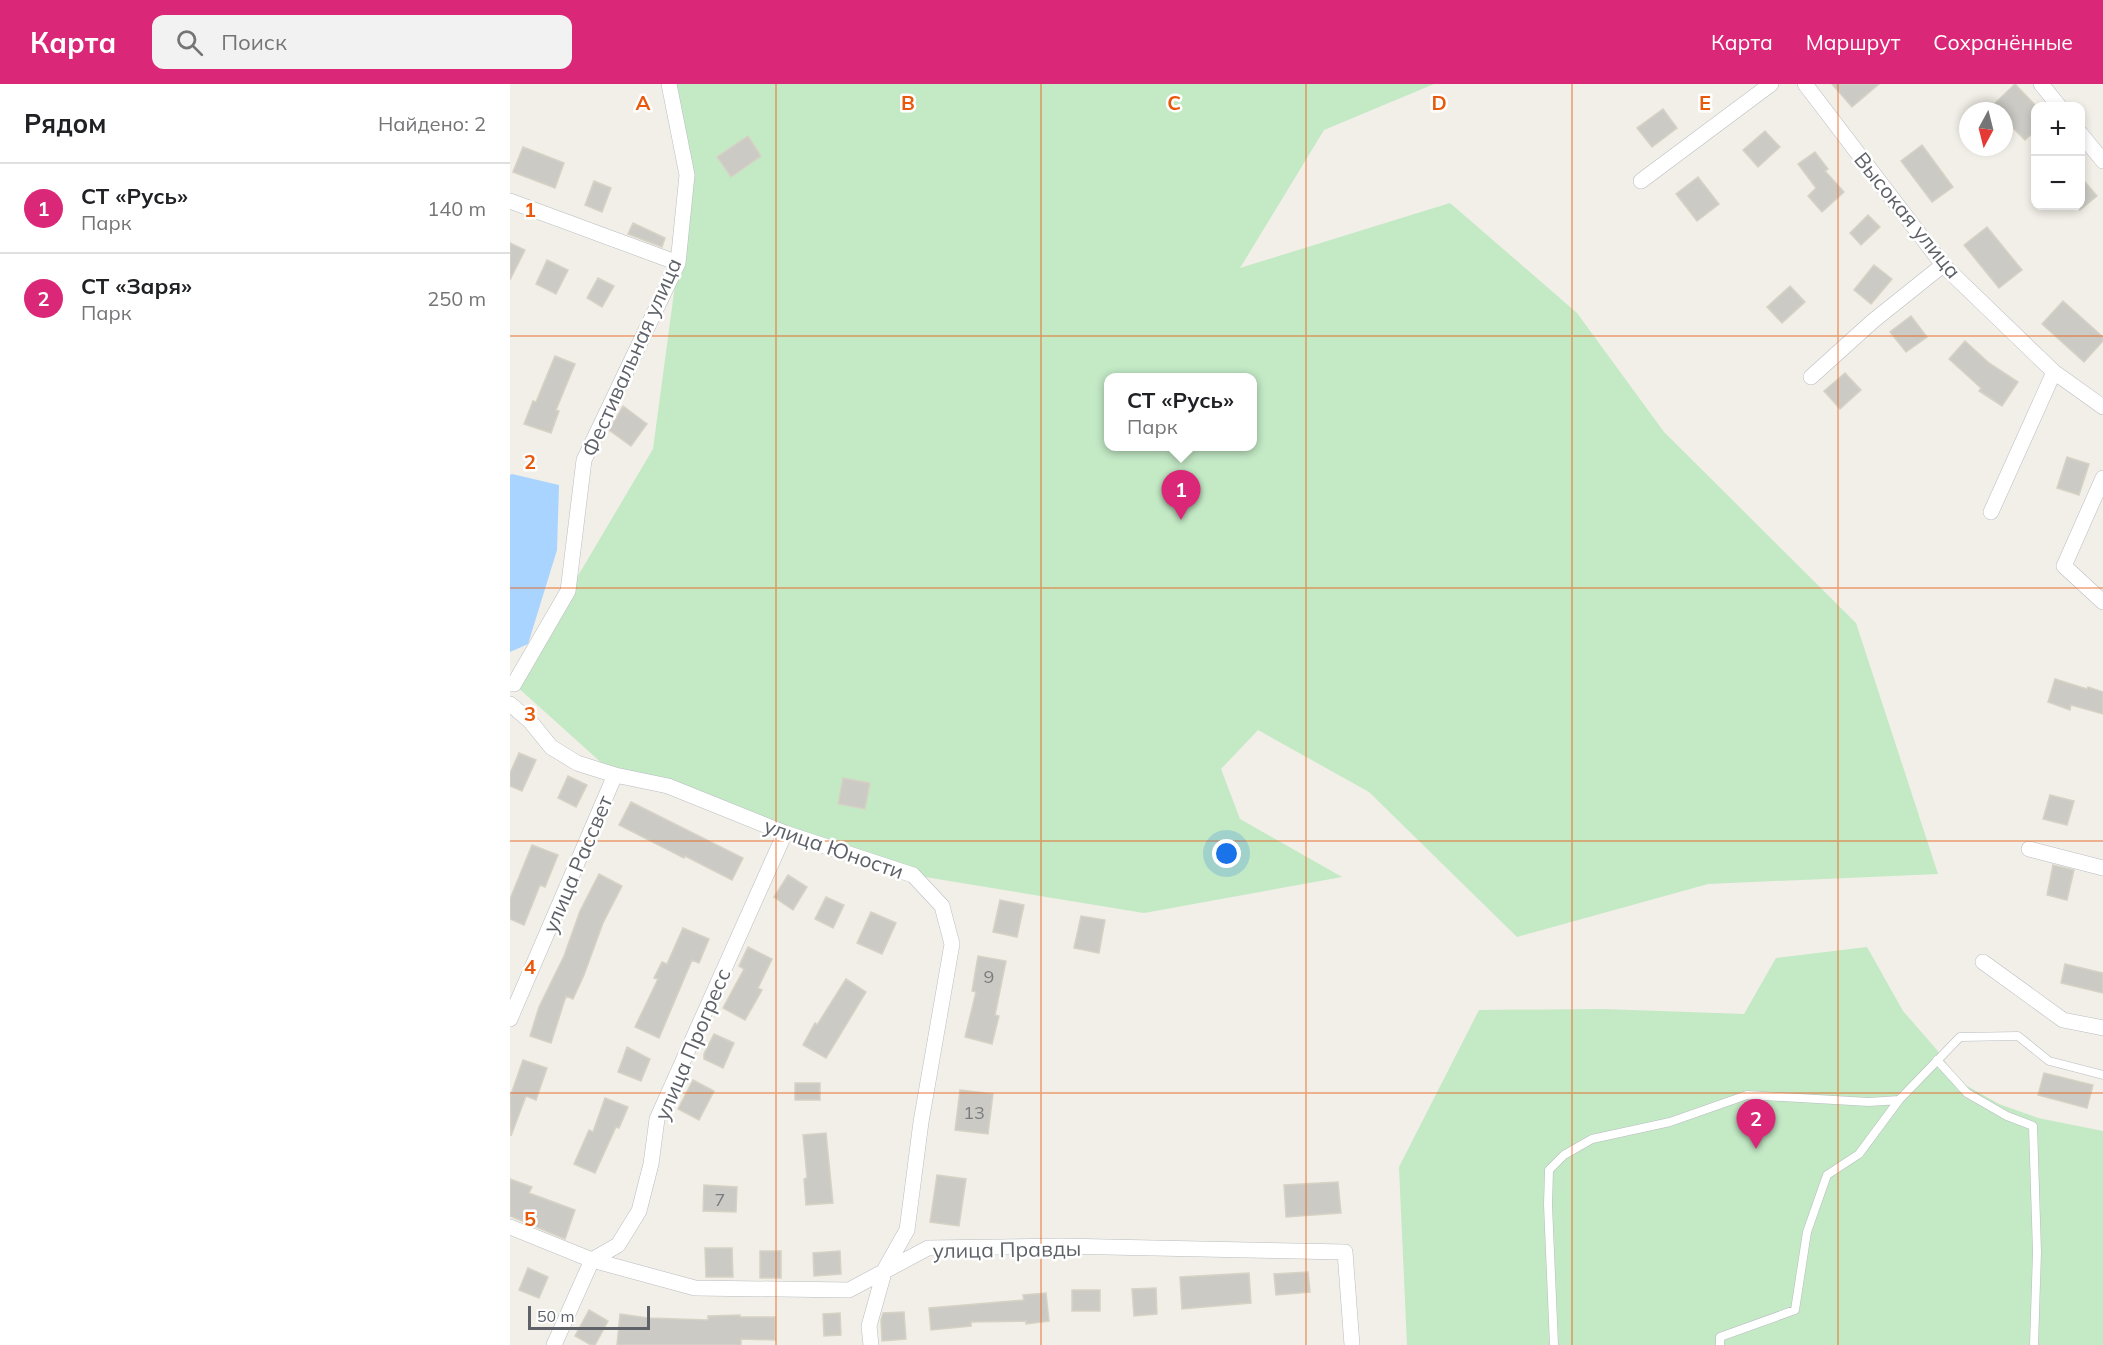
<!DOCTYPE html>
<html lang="ru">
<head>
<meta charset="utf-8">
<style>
  :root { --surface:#fff; --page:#f2f2f2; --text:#202124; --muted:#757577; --line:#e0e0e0; --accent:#db2777 }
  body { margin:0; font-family:Mulish,sans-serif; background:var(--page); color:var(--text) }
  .controls { position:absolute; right:18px; top:18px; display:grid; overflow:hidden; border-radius:12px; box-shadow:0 3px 9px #0003 }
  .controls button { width:54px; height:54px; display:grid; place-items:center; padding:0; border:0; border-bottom:2px solid var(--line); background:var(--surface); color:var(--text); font:30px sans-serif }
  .compass { position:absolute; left:1449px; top:18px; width:54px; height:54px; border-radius:50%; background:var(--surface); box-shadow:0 3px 9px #0003; rotate:187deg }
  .scale { position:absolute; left:18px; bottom:15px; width:122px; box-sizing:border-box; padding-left:6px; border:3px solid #5e6268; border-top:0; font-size:16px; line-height:21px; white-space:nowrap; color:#5e6268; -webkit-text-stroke:4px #fff; paint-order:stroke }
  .you { position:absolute; left:717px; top:770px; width:21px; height:21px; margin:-15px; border:4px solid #fff; border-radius:50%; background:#1a73e8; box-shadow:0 0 0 9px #1a73e833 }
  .badge { display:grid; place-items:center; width:39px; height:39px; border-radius:50%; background:var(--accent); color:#fff; font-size:20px; font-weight:700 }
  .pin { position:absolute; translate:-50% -50px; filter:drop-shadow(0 2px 3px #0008) }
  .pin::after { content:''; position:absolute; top:32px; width:21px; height:18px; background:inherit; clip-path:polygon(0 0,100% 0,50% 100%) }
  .popup { position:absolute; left:594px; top:289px; width:153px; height:78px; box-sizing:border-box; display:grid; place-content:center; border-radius:12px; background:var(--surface); filter:drop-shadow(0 2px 4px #0005); font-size:20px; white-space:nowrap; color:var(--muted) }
  .popup b { font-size:22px; color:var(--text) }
  .popup::after { content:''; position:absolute; left:50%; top:100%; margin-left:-12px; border:12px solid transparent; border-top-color:var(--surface) }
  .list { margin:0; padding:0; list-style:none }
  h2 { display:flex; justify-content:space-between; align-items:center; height:78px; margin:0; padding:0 24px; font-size:26px }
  h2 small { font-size:20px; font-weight:400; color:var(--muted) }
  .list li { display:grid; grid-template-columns:39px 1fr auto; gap:18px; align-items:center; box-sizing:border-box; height:90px; padding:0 24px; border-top:2px solid var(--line) }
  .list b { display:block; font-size:22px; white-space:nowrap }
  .list p { margin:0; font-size:20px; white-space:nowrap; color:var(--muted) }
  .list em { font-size:20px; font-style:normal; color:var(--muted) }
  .icon { flex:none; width:33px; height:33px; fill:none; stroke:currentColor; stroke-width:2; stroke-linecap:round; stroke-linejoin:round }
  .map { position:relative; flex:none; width:1593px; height:1261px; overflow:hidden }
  header { display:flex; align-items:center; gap:36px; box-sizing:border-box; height:84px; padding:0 30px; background:var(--accent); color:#fff }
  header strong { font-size:28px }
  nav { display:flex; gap:33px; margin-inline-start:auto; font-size:21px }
  .search { width:420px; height:54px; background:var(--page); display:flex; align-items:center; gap:15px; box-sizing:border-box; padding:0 21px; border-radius:12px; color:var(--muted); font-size:22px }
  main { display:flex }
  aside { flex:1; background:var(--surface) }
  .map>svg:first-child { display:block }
</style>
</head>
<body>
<header>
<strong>Карта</strong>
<div class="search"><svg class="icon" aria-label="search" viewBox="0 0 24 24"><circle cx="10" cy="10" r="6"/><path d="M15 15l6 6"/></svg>Поиск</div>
<nav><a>Карта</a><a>Маршрут</a><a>Сохранённые</a></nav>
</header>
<main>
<aside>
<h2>Рядом<small>Найдено: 2</small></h2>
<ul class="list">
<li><span class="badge">1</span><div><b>СТ «Русь»</b><p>Парк</p></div><em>140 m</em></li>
<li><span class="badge">2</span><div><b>СТ «Заря»</b><p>Парк</p></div><em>250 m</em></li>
</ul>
</aside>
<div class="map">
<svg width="1593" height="1261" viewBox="0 0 1593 1261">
  <rect width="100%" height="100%" fill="#f1efe7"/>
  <path fill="#c3e9c5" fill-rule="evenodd" d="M159 0H924L814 46 730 184 940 119 1067 229 1154 348 1346 539 1428 790 1198 800 1007 853 859 708 748 646 711 685 730 735 832 793 634 829 403 791 105 691 4 600 143 365 168 179 177 91ZM599 294H743V362H599Z
    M1357 863 1393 927 1427 966 1450 998 1489 1020 1528 1034 1593 1047V1261H897L889 1083 969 926 1093 925 1234 930 1266 874Z"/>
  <path fill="#a9d4ff" d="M2 390 49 401 47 466 18 560 0 568V391Z"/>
  <path fill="#cccac4" stroke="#d6d2c5" stroke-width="1.5" d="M1322 0H1369L1342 23Z
    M1505 0 1526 22V46L1515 56 1494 35V27H1477Z
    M1153 25 1167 44 1142 63 1127 44Z
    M1255 47 1270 63 1248 83 1233 66Z
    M238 52 251 72 221 93 207 73Z
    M1412 61 1443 103 1422 118 1391 77Z
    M13 63 54 79 45 104 3 88Z
    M1305 68 1318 85 1315 87 1334 108 1312 128 1298 112 1306 104 1288 80Z
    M1570 92 1587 112 1570 126Z
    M1188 93 1209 120 1187 137 1166 110Z
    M84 97 101 104 92 128 75 121Z
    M1358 131 1370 143 1351 161 1340 149Z
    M123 139 155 154 152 163 118 150Z
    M1477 143 1512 186 1489 204 1454 161Z
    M0 159 15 166 0 196Z
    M37 176 58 186 46 210 26 200Z
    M1364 181 1382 195 1361 220 1344 206Z
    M88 194 104 202 92 223 77 214Z
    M1280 202 1295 218 1272 239 1257 223Z
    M1553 217 1593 253V257L1574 278 1532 240Z
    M1401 232 1417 253 1396 268 1380 248Z
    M1455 257 1479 279 1508 298 1492 322 1469 307 1471 304 1439 275Z
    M45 272 65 280 46 326 49 327 41 349 14 340 23 317 26 318Z
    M1335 289 1351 306 1330 325 1314 307Z
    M113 322 137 340 121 362 99 346Z
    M1557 373 1579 380 1569 411 1547 404Z
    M1545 595 1577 605 1578 603 1593 608V630L1561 621 1560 626 1538 618Z
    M9 669 26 676 12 707 0 702V689Z
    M58 692 77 701 66 723 48 714Z
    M333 694 360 699 355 725 328 720Z
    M1540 711 1564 717 1557 741 1533 735Z
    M121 718 233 774 222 796 175 772 174 774 109 741Z
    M22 761 48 771 35 803 30 801 14 841 0 835V815Z
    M1543 781 1564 786 1557 816 1537 811Z
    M89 790 112 802 93 839 74 891 63 915 56 912 41 959 20 952 29 923 54 872 70 827Z
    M278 791 297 803 283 826 264 813Z
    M316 813 334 821 323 844 305 835Z
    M490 816 514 821 507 853 483 848Z
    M361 828 386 839 372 870 347 859Z
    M571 832 595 836 589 869 564 864Z
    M173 844 199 855 189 879 182 876 149 954 125 943 148 895 144 894 152 878 157 880Z
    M238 863 262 875 248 904 252 906 235 936 213 924 234 885 229 882Z
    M468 872 496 877 485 931 489 932 482 960 455 953 466 908 462 907Z
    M1555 880 1593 889V909L1551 899Z
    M336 895 356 908 316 974 293 961 305 939 307 941Z
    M204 950 224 959 213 984 194 975V970Z
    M117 963 140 975 131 997 108 988Z
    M13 976 37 984 26 1016 16 1012 1 1052 0 1013Z
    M1534 989 1583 1001 1577 1024 1528 1011Z
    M183 996 204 1007 189 1036 168 1025Z
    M285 999H310V1016H285Z
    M450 1006 483 1010 478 1050 445 1046Z
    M95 1014 118 1023 109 1044 106 1043 85 1089 64 1080 79 1046 83 1048Z
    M316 1049 323 1119 296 1121 294 1095 297 1094 293 1051Z
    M427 1091 456 1095 449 1142 420 1138Z
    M0 1095 22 1103 19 1109 65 1126 55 1155 0 1132Z
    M828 1098 831 1129 776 1133 774 1101Z
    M194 1101 227 1103 226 1128 193 1127Z
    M195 1164H222L223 1193H196Z
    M250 1167H271V1194H250Z
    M330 1167 331 1190 304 1192 303 1169Z
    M18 1184 38 1193 29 1214 9 1206Z
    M798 1188 800 1208 766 1211 764 1190Z
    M739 1189 741 1219 672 1225 670 1193Z
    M646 1204 647 1230 624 1232 622 1205Z
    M562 1206H590V1227H562Z
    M536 1209 539 1237 516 1240V1237L461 1238V1242L421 1246 419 1224 514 1216 513 1211Z
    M79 1226 98 1237 85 1261H81L65 1252Z
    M394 1228 396 1255 372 1257 371 1236 373 1229Z
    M330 1229 331 1251 314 1252 313 1230Z
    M110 1230 138 1234 198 1236V1232L230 1231V1233H265V1256L231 1255V1261H107Z"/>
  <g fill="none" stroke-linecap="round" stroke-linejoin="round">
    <g stroke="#b9bcc1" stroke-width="9">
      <path id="service" d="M1427 976 1457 1009 1497 1032 1523 1042 1527 1168 1524 1261
        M1044 1261 1038 1121 1039 1086 1054 1071 1082 1055 1160 1038 1237 1011 1359 1018 1389 1016
        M1210 1261V1253L1285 1226 1297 1148 1317 1091 1349 1070 1389 1016 1450 953 1508 952 1539 977 1593 991"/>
    </g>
    <g stroke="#b9bcc1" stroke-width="16">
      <path id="minor" d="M1295 0 1433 181 1544 288 1593 323
        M1531 0 1549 22
        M1570 49 1593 77
        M1131 97 1261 0
        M0 117 168 179
        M1301 293 1363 237 1433 181
        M1593 394 1554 482 1593 518
        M1481 428 1544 288
        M0 600H4L58 507 74 376 168 179 177 91 159 0
        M0 620 20 637 41 663 67 679 105 691 158 702 275 749 403 791 432 822 442 860 411 1038 397 1146 375 1185 359 1242 361 1261
        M1519 765 1593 784
        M1473 878 1553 936 1593 944
        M0 935 105 691
        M0 1143 82 1176 185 1204 339 1206 418 1164 550 1162 835 1168 842 1261
        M44 1261 82 1176 108 1161 129 1127 141 1080 147 1035 275 749"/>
    </g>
    <use href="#service" stroke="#fff" stroke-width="8"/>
    <use href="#minor" stroke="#fff" stroke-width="15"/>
  </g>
  <path fill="none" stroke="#e8590c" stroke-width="1.5" stroke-opacity="0.55" d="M266 0V1261M531 0V1261M796 0V1261M1062 0V1261M1328 0V1261M0 252H1593M0 504H1593M0 757H1593M0 1009H1593"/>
  <g text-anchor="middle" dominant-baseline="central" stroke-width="5" stroke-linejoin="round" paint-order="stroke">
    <g font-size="18" fill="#7a7c7f">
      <text x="479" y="892">9</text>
      <text x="464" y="1028">13</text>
      <text x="210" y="1115">7</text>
    </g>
    <g font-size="21" fill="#5e6268" stroke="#fff">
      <text transform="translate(1398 131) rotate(51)">Высокая улица</text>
      <text transform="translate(121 273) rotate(-66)">Фестивальная улица</text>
      <text transform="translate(324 764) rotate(19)">улица Юности</text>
      <text transform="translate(67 780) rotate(-67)">улица Рассвет</text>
      <text transform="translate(182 960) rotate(-67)">улица Прогресс</text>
      <text transform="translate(497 1165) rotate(-1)">улица Правды</text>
    </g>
  </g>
  <g font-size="20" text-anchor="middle" font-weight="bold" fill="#e8590c" stroke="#fff" stroke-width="5" stroke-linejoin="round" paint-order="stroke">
    <text x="133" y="26">A</text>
    <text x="398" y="26">B</text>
    <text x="664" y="26">C</text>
    <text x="929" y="26">D</text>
    <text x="1195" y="26">E</text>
    <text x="20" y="133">1</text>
    <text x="20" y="385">2</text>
    <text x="20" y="637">3</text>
    <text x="20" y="890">4</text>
    <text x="20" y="1142">5</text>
  </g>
</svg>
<div class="controls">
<button>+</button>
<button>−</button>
</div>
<svg class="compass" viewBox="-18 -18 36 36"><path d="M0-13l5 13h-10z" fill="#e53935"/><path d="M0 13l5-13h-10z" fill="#757577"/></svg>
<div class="scale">50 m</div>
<div class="you"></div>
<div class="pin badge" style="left:671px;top:436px">1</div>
<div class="popup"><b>СТ «Русь»</b>Парк</div>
<div class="pin badge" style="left:1246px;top:1065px">2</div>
</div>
</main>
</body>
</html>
